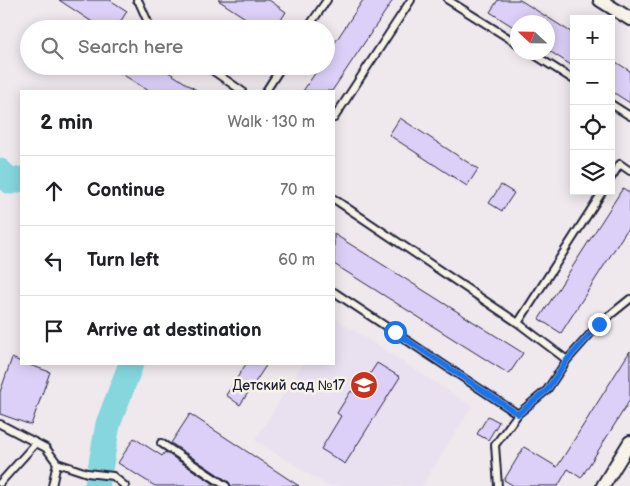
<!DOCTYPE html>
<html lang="en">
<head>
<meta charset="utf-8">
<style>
  :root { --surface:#fff; --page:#f2f2f2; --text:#202124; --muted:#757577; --line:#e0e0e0 }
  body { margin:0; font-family:"Balsamiq Sans",sans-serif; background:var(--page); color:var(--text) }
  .controls { position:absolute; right:15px; top:15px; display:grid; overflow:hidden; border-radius:0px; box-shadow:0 2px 12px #0003 }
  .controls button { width:45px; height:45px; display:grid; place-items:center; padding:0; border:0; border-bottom:1px solid var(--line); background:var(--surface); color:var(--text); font:25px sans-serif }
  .compass { position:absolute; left:510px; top:15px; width:45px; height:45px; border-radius:50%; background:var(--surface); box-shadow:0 2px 12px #0003; rotate:292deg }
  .stop { position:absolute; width:15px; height:15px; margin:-11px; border:4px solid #1a73e8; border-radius:50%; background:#fff }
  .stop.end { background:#1a73e8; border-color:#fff; box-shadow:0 1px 5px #0008 }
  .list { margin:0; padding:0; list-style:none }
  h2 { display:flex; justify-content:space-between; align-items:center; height:65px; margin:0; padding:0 20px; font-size:21px }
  h2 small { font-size:16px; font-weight:400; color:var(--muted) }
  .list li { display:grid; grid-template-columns:32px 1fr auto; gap:15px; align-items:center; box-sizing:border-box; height:70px; padding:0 20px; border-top:1px solid var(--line) }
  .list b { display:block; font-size:19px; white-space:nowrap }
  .list em { font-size:16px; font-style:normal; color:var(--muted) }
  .icon { flex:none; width:28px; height:28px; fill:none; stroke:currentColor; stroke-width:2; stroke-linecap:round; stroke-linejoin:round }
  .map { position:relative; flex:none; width:630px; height:486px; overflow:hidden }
  .search { position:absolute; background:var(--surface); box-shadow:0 2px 12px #0003; left:20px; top:20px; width:315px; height:55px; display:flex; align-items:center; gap:12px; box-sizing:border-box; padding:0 18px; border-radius:28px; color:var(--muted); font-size:19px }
  .panel { position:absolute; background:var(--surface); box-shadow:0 2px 12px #0003; left:20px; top:90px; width:315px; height:275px; border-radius:0px }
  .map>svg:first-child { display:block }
</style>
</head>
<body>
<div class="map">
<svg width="630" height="486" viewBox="0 0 630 486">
  <rect width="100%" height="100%" fill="#efe8ed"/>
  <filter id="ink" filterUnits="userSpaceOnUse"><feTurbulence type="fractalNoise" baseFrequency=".02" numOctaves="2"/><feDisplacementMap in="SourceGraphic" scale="10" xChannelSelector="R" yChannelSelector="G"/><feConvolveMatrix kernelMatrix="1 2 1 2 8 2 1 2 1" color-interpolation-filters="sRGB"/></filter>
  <g filter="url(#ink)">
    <path fill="#e9e1f0" d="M334 318 472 406 422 486H328L255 440 303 364H334Z"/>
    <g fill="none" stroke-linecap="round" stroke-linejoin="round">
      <path stroke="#85d6dd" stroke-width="25" d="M0 171 11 182 21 179
        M97 486 108 424 131 364"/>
    </g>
    <path fill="#dcd0f8" stroke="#22223b" d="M59 0H110L127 11 116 29H103Z
      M218 0H269L286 12 275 29H262Z
      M363 0H393L332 91H303L320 66H326V56Z
      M498 0H520L574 34V67L548 50V22H518V30L490 12Z
      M611 59 630 71V103L611 91Z
      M109 66H159L198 91H149Z
      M400 118 478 169 467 186 389 135Z
      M501 185 514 193 502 211 489 203Z
      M623 188 630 193V225L561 333 539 319Z
      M334 234 523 353 509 374 334 264Z
      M630 351V400L581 478 568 469 558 486H514L504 480 524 447 557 467Z
      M12 358 21 362V364H27L50 372 31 425 0 414V392Z
      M377 363 400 377 345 464 321 449 341 416 337 413 351 391 357 394Z
      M246 364H267L240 405 226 395Z
      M190 414 299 486H231L229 482 171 443Z
      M488 416 499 422 488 440 477 434Z
      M134 438 162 456 165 452 217 486H155L118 463Z"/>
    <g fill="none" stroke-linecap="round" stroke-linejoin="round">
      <g stroke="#22223b" stroke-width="10">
        <path id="lane" d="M137 0 139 2 151 29
          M448 0 518 44
          M307 29 327 0
          M530 52 574 80
          M206 66 242 91
          M266 91 282 66
          M611 104 630 116
          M334 118 411 0
          M611 178 620 164 630 171
          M334 199 518 323 603 191
          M334 292 518 414 495 445 498 486
          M518 323 567 360
          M518 414 547 390 567 360 599 324 630 299
          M0 424 46 448 57 463 87 473 113 476 125 486
          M161 443 226 486
          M0 483 36 443
          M52 486 57 463"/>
      </g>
      <g stroke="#22223b" stroke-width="16">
        <path id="street" d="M600 0 630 19
          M603 486 630 442"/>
      </g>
      <use href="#lane" stroke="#f7f3e8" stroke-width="6"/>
      <use href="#street" stroke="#f7f3e8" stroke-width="12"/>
    </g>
  </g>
  <g fill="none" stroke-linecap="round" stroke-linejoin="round" filter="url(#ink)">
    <path stroke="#1a73e8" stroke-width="6" d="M395 332 518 414 547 390 567 360 599 324"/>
  </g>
  <defs>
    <g id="school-disc" transform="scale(1.4375)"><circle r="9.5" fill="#c8321e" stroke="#f7f3e8"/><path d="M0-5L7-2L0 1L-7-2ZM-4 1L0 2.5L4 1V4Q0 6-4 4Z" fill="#fff"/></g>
  </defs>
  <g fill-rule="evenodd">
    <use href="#school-disc" x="364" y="385"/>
  </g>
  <g text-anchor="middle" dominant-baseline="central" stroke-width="5" stroke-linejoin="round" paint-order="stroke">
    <g font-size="14" fill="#22223b" stroke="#f7f3e8" text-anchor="end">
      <text x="345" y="385">Детский сад №17</text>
    </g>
  </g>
</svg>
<div class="controls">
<button>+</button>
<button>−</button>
<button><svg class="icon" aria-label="locate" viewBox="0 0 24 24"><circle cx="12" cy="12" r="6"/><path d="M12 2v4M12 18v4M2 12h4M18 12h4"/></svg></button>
<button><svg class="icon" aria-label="layers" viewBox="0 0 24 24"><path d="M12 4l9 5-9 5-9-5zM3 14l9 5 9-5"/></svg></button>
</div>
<svg class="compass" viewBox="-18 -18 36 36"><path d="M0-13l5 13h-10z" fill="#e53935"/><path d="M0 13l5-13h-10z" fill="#757577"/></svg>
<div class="stop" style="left:395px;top:332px"></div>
<div class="stop end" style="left:599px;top:324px"></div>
<div class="search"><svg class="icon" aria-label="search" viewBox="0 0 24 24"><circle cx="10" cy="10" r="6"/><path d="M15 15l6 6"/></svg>Search here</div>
<section class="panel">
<h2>2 min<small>Walk · 130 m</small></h2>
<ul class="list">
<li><svg class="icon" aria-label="ahead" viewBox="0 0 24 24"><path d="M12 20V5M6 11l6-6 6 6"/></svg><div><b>Continue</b></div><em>70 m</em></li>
<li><svg class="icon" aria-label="left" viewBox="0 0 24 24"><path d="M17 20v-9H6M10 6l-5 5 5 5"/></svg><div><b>Turn left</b></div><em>60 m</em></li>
<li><svg class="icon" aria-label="arrive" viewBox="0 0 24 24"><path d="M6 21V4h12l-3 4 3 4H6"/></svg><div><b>Arrive at destination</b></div></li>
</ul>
</section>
</div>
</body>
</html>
